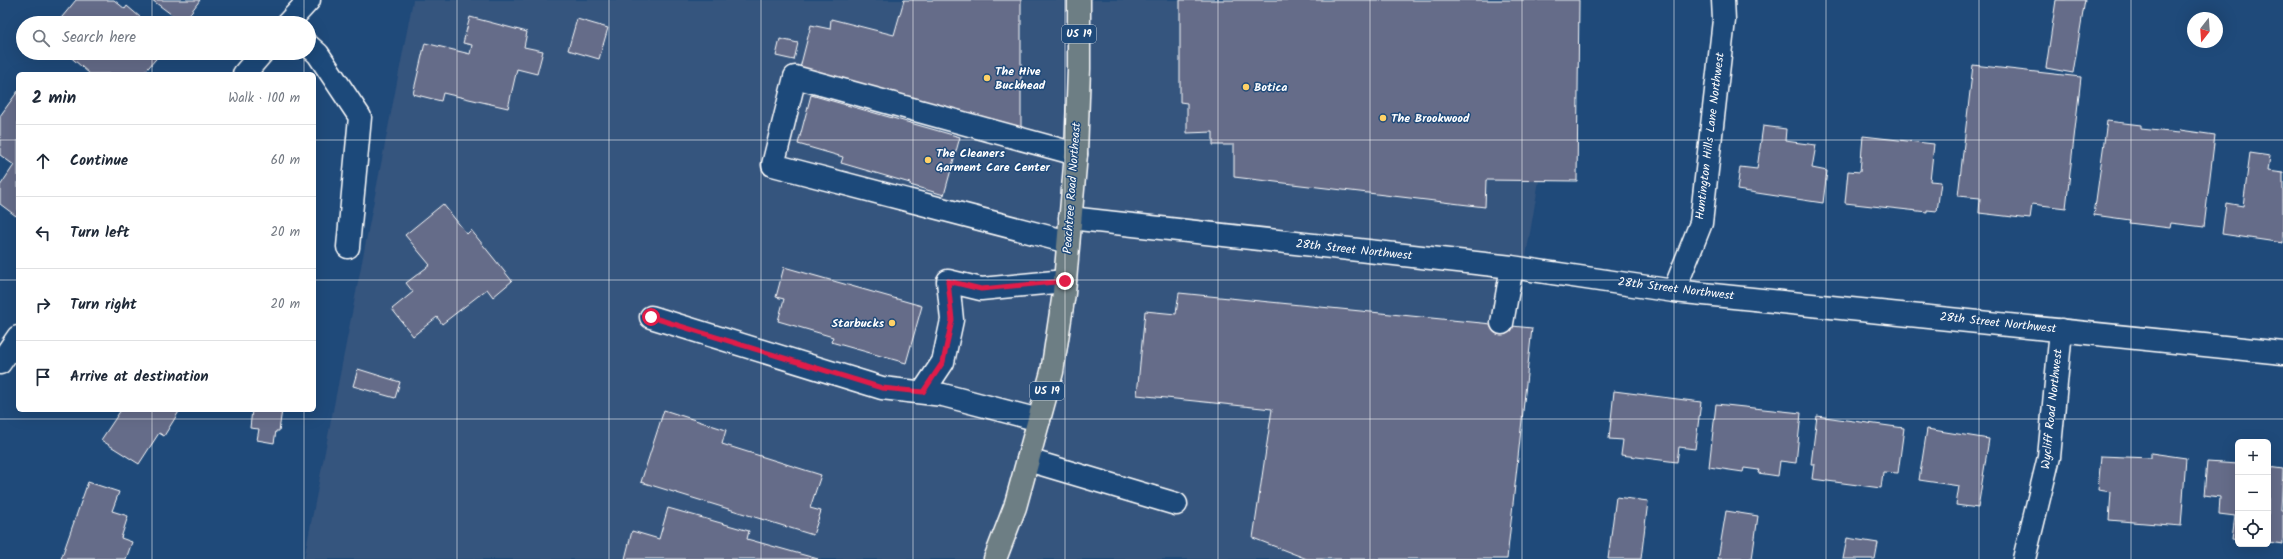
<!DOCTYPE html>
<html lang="en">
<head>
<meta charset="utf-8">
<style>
  :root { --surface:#fff; --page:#f6f6f7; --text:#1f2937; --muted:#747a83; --line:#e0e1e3 }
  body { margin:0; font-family:Kalam,sans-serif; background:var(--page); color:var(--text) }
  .controls { position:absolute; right:12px; bottom:12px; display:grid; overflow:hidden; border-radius:6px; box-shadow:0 4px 16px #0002 }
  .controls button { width:36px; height:36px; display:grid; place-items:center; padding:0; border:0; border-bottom:1px solid var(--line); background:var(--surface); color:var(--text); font:20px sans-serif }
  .compass { position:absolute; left:2187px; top:12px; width:36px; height:36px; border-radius:50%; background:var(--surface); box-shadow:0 4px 16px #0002; rotate:197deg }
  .stop { position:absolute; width:12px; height:12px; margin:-9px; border:3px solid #e11d48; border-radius:50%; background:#fff }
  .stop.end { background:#e11d48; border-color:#fff; box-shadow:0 1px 4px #0008 }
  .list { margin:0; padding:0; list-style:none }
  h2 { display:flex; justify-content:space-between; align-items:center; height:52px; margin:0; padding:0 16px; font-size:17px }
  h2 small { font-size:13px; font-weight:400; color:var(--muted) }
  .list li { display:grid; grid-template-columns:26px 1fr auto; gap:12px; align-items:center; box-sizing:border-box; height:72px; padding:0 16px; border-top:1px solid var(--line) }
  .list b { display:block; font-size:15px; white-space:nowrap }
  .list em { font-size:13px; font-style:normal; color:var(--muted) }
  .icon { flex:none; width:22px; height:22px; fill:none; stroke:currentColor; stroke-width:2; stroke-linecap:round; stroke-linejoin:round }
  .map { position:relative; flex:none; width:2283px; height:559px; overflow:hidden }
  .search { position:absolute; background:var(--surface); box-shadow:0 4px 16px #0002; left:16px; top:16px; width:300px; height:44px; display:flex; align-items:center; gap:10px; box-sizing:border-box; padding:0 14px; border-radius:22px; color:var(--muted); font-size:15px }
  .panel { position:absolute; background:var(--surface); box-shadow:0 4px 16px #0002; left:16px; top:72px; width:300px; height:340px; border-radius:6px }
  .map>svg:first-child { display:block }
</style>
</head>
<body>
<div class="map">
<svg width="2283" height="559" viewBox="0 0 2283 559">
  <rect width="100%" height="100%" fill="#1f4a7a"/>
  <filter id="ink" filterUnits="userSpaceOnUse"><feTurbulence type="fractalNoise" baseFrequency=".025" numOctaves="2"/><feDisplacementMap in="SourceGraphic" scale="8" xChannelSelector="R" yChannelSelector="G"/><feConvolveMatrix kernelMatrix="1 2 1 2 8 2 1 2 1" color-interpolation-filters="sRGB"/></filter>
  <g filter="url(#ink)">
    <path fill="#34547e" d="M413 0H1570L1474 559H304Z"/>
    <path fill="#656c89" stroke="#fff" d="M76 0H114L125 9 127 6 147 23H57Z
      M152 0H200L183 23Z
      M904 0H1021V127L800 68 811 25 830 29 831 19 894 35Z
      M1180 0H1579L1577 181 1486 180 1485 207 1234 177V145H1213V132L1187 133V103L1180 102Z
      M2056 0H2085L2073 73 2046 68Z
      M470 17 527 32 524 47 543 51 537 74 517 69 508 108 443 93 441 101 413 94 425 43 470 54 472 45 463 43Z
      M577 19 608 28 599 59 568 50Z
      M780 39 798 43 794 60 776 56Z
      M66 53H161L143 74H90Z
      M1973 65 2081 77 2066 208 2032 204 2030 219 1979 213 1980 198 1958 196Z
      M18 91V213L16 216 0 204V186L14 165 0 155V116Z
      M811 95 960 137 944 195 910 185V183L841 163 843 157 798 144Z
      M2107 121 2141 125V129L2179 133 2180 130 2215 135 2204 227 2171 223 2170 228 2129 223 2130 220 2094 215Z
      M1763 126 1786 129 1785 141 1816 145 1812 168 1827 171 1823 203 1737 190 1740 167 1757 169Z
      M1863 136 1934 144 1930 181 1941 182 1937 211 1927 210V212L1845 203 1848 171 1860 172Z
      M2250 153 2270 156 2268 171 2283 173V243L2222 234 2226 203 2243 206Z
      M443 204 467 234 471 230 512 281 493 297 487 289 442 324 437 317 413 336 392 309 413 292 406 283 430 265 405 235Z
      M784 267 922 306 906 363 831 342 833 337 778 321 784 299 776 297Z
      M1179 293 1532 328 1507 559H1307L1253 538 1272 409 1137 395 1145 311 1176 314Z
      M358 369 400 382 395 398 353 386Z
      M1614 391 1701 402 1695 449 1679 447 1677 462 1621 455 1623 440 1609 439Z
      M1716 404 1801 413 1796 463 1780 461 1778 476 1758 473 1759 470 1744 468 1743 472 1709 467Z
      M121 410H180L164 436 159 433 139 464 101 440Z
      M252 410H282L279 431H276L274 443 257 440 259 429 250 428Z
      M664 410 726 430 722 444 821 475 810 508 821 511 813 535 641 482Z
      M1817 416 1904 428 1898 473 1883 472 1881 488 1812 479 1814 464H1811Z
      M1927 429 1989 439 1978 508 1956 505 1959 486 1919 480Z
      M2151 453 2186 458 2181 526 2109 520 2111 492 2098 490 2101 456 2151 458Z
      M2207 462 2238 464V540L2232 539 2235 516 2219 514 2220 497 2204 495Z
      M2268 467 2283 469 2281 510H2283V544L2268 542Z
      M88 482 119 492 112 511 128 516 121 538 132 542 126 559H61Z
      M1616 497 1648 501 1641 559H1608Z
      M668 508 749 531 747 539 818 559H625L632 531 659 539Z
      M1726 511 1758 516 1752 559H1718Z
      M1847 538 1878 543 1875 559H1843Z"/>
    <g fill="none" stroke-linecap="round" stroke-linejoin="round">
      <g stroke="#fff" stroke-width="25">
        <path id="minor" d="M288 23 309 0
          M309 46 318 54 360 117 348 247
          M244 74 262 53
          M1070 218 1512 267 1674 291 2283 353
          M1068 242 773 165 795 77 1076 154
          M1674 291 1701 223 1724 20 1723 0
          M651 317 882 388 943 395 1039 420
          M1502 323 1512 267
          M0 363 18 337
          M923 392 943 362 952 320 948 281 981 289 1065 281
          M1028 460 1176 504
          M2024 559 2049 457 2061 330"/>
      </g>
      <g stroke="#fff" stroke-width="25">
        <path id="highway" d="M995 559 1015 507 1052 372 1064 293 1076 154 1079 69V0"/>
      </g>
      <use href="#minor" stroke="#1f4a7a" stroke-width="22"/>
      <use href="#highway" stroke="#6d7e84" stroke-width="22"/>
    </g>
  </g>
  <g fill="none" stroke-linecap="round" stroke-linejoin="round" filter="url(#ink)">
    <path stroke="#e11d48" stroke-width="5" d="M651 317 882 388 923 392 943 362 952 320 948 281 981 289 1065 281"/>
  </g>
  <path fill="none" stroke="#fff" stroke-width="1" stroke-opacity="0.55" d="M152 0V23M304 0V23M457 0V559M609 0V559M761 0V559M913 0V559M1065 0V559M1218 0V559M1370 0V559M1522 0V559M1674 0V559M1826 0V559M1979 0V559M2131 0V559M152 53V74M304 53V74M0 140H18M314 140H2283M0 280H18M314 280H2283M152 410V559M304 410V559M0 419H2283"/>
  <g fill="#ffd166" stroke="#1f4a7a" stroke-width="1.5">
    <circle cx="987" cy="78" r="4"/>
    <circle cx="1246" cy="87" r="4"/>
    <circle cx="1383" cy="118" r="4"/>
    <circle cx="928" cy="160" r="4"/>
    <circle cx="892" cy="323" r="4"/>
  </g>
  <g text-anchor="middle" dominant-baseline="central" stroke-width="3" stroke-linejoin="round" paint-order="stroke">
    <g fill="#1f4a7a" stroke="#bcc9d7" stroke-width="1">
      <rect x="1062" y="25" width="34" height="18" rx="3"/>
      <rect x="1030" y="382" width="34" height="18" rx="3"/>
    </g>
    <g font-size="11" font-weight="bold" fill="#fff">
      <text x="1079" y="34">US 19</text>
      <text x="1047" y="391">US 19</text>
    </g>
    <g font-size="12" font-weight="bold" fill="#fff" stroke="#1f4a7a" text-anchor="start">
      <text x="995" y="71">The Hive<tspan x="995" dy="14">Buckhead</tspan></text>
      <text x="1254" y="87">Botica</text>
      <text x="1391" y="118">The Brookwood</text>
      <text x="936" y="153">The Cleaners<tspan x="936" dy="14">Garment Care Center</tspan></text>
      <text x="884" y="323" text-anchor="end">Starbucks</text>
    </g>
    <g font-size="12" fill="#fff" stroke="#1f4a7a">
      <text transform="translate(1710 136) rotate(-83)">Huntington Hills Lane Northwest</text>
      <text transform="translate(1072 188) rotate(-86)">Peachtree Road Northeast</text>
      <text transform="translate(1354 250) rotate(6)">28th Street Northwest</text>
      <text transform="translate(1676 289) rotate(7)">28th Street Northwest</text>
      <text transform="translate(1998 323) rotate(6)">28th Street Northwest</text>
      <text transform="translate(2052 409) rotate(-84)">Wycliff Road Northwest</text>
    </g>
  </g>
</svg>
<div class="controls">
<button>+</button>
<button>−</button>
<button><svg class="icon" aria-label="locate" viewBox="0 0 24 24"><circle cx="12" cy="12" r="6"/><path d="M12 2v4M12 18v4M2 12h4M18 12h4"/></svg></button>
</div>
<svg class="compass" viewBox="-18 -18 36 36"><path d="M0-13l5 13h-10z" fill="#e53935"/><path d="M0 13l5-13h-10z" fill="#747a83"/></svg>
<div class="stop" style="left:651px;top:317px"></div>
<div class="stop end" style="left:1065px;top:281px"></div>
<div class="search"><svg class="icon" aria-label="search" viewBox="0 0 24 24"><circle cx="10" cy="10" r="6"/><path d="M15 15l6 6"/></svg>Search here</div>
<section class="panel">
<h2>2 min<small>Walk · 100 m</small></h2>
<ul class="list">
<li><svg class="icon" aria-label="ahead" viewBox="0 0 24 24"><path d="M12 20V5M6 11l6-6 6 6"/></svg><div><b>Continue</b></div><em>60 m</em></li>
<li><svg class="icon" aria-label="left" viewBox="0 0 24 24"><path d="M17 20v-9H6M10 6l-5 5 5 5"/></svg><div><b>Turn left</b></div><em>20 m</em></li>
<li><svg class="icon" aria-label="right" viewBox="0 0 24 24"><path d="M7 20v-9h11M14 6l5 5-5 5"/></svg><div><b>Turn right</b></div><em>20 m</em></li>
<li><svg class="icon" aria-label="arrive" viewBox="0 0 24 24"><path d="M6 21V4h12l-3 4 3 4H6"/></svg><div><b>Arrive at destination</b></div></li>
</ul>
</section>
</div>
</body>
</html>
